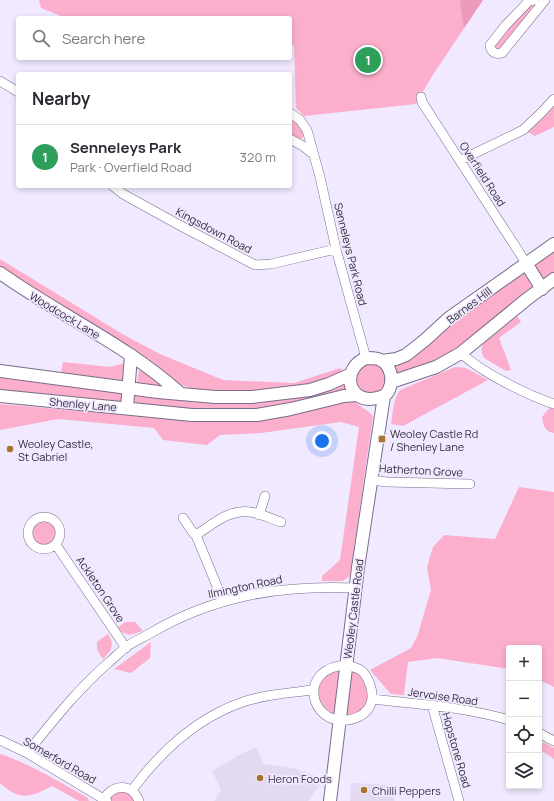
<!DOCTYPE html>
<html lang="en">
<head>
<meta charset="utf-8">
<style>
  :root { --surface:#fff; --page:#f2f2f3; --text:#2b2b33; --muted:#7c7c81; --line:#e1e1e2; --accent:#d93025 }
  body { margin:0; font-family:Manrope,sans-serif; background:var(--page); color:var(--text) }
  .controls { position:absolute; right:12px; bottom:12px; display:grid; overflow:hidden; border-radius:4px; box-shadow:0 2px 6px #0003 }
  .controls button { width:36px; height:36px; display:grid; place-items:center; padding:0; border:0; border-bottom:1px solid var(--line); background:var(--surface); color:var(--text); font:20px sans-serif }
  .you { position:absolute; left:322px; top:441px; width:14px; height:14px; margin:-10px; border:3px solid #fff; border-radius:50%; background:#1a73e8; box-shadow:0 0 0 6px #1a73e833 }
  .badge { display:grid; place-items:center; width:26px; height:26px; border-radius:50%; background:var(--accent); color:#fff; font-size:13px; font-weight:700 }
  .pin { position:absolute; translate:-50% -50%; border:2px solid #fff; box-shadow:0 1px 4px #0006 }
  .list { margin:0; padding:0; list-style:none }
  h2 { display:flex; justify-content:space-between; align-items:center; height:52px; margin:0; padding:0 16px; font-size:17px }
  h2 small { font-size:13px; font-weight:400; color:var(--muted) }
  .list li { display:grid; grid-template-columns:26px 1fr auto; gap:12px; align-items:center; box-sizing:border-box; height:64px; padding:0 16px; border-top:1px solid var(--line) }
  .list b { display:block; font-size:15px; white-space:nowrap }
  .list p { margin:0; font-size:13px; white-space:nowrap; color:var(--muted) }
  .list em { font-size:13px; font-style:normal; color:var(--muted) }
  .icon { flex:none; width:22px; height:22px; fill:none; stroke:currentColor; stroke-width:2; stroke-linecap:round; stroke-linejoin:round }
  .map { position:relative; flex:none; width:554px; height:801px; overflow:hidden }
  .search { position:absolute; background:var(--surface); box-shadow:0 2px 6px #0003; left:16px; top:16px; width:276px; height:44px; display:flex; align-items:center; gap:10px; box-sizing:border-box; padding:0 14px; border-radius:4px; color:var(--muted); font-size:15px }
  .panel { position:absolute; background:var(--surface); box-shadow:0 2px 6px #0003; left:16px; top:72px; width:276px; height:116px; border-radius:4px }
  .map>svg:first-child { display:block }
</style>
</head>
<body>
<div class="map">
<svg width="554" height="801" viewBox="0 0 554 801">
  <rect width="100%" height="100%" fill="#f1e9ff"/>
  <path fill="#e3d9f1" d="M256 747 264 764 293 768 324 779 308 801H214L221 790 212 771 239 755Z
    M351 783 391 785 395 801H350Z"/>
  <path fill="#fbafcc" d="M39 0H483L432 76 416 104 304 116 296 108 294 45H290V18H66L41 8Z
    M542 0 497 53 491 44 530 3Z
    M554 104V127L535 136 526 131Z
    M290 115 301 123 304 136C299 142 296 140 290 137Z
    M554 249V273L519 299 454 353 435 363 397 377 393 365 462 314Z
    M0 259 124 335 160 354 223 380 294 383 340 368 343 371 323 383 251 395 194 390 177 383 0 268Z
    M517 316 521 322 499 338 511 370 506 371 484 358C481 353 481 349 483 344Z
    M63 362 110 367 125 363 124 380 120 382 61 373Z
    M357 379a15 15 0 1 1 30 0a15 15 0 1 1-30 0Z
    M455 367 466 368 488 380 403 426 391 424C393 412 393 400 400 390Z
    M139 370 155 378 163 386 161 387 137 384Z
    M0 377 188 401 230 402 275 400 315 394 347 383 351 392 259 412 191 411 157 406 0 390Z
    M344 401H355C361 408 368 410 373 416L350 576 343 581H322V576L340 560 359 427 341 422 261 433 220 435 207 445 163 440 154 428 58 419 0 430V404L210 422 245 421Z
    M550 407 554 408V433C545 432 543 425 542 417Z
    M519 487 554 492V687L539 680V648H509V669L437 658 408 662 404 695 391 694 370 670 411 648 417 637 431 590 427 567 433 547 444 535 495 539Z
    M32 533a13 13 0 1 1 26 0a13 13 0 1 1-26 0Z
    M125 622H135L143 631C130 635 127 637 117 628Z
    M108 634C115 646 112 649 103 659L97 650V642Z
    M151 642 150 658 131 673 114 669Z
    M344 668 339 718 324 711 315 693 325 674Z
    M350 669C367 676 369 683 370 700L358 716 344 718Z
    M543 742 554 748V759L539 749Z
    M0 754C31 764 59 782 88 798L89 801H79L52 786C29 798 20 801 0 783Z
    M123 789 137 801H108V794Z"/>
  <path fill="#eb9aba" d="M462 0H483L464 28 460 3Z"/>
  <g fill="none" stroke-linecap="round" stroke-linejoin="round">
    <g stroke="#796c8b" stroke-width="10">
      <path id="street" d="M534 0 529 1 505 26 490 45C491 52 495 55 502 53L545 0
        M0 81 18 92
        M421 97 422 102 526 263
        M290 113 300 120 307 130 320 177 336 249 366 358
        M290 139 303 146 313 154
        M461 160 523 130 541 113 554 99
        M113 186 123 194 181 226 255 265 271 264 336 249
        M461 353C481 372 527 395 554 404
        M372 480 387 482 470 484
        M259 515 265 496
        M28 533a16 16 0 1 1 32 0a16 16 0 1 1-32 0Z
        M183 518 194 534 196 535 223 601
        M196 535C213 524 229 509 250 512 260 513 271 519 281 522
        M56 545 126 648
        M347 665C352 667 360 668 363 672 371 682 376 698 368 709 363 716 356 719 347 720 309 725 297 667 347 665Z
        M372 699C418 704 465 707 509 720
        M432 705 459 801
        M539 733 554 741
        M0 740 27 753 107 801
        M27 753C52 722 77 690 108 663 114 658 120 652 126 647 133 642 142 638 149 634 215 595 281 585 356 588
        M132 790C161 751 196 718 243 702 266 694 290 693 313 690
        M103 801C111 784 132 782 139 801"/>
    </g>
    <g stroke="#796c8b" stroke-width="14">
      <path id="secondary" d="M526 263 542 289
        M0 273C59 315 127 345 181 394
        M366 358C370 358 374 358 378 359 389 362 394 377 390 387 388 394 384 397 377 398 349 405 339 370 366 358Z
        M382 361 396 359 406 355 425 340 449 318 554 244
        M0 371 158 392 215 397H252L310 390 329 384 351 374
        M391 382 436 367 461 353 527 299 554 279
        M0 396 192 415H257L291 409 344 396 357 395
        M127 408 131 355
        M330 801 358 568 384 396"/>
    </g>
    <use href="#street" stroke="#fff" stroke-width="9"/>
    <use href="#secondary" stroke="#fff" stroke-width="12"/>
  </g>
  <g fill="#a7742c" stroke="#f1e9ff" stroke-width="1.5">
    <rect x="378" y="435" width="8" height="8" rx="2"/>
    <circle cx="10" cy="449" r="4"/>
    <circle cx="260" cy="778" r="4"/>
    <circle cx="364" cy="790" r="4"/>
  </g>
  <g text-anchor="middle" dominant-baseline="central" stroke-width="3.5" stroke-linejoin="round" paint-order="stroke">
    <g font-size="11" fill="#332e3b" stroke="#f1e9ff">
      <text transform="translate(483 174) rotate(57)">Overfield Road</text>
      <text transform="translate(214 230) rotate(28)">Kingsdown Road</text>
      <text transform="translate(351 254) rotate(76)">Senneleys Park Road</text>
      <text transform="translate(469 305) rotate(-37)">Barnes Hill</text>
      <text transform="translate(65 315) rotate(31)">Woodcock Lane</text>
      <text transform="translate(83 404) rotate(5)">Shenley Lane</text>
      <text transform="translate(421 470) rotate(3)">Hatherton Grove</text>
      <text transform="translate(245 586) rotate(-12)">Ilmington Road</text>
      <text transform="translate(101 589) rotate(56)">Ackleton Grove</text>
      <text transform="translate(353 609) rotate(-83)">Weoley Castle Road</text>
      <text transform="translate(443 696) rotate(8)">Jervoise Road</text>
      <text transform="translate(457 750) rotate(74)">Hopstone Road</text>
      <text transform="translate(60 760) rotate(30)">Somerford Road</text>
    </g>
    <g font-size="11" fill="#332e3b" stroke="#f1e9ff" text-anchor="start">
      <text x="390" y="433">Weoley Castle Rd<tspan x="390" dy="13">/ Shenley Lane</tspan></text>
      <text x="18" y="443">Weoley Castle,<tspan x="18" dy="13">St Gabriel</tspan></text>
      <text x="268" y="778">Heron Foods</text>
      <text x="372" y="790">Chilli Peppers</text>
    </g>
  </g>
</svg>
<div class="controls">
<button>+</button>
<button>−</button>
<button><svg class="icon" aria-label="locate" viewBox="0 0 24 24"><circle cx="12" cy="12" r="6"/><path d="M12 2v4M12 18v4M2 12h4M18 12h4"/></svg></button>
<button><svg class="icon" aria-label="layers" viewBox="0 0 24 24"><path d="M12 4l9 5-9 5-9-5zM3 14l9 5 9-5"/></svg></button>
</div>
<div class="you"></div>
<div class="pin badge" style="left:368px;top:60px;background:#2e9e5b">1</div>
<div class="search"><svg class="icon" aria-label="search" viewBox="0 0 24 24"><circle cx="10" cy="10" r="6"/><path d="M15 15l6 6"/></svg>Search here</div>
<section class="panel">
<h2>Nearby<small></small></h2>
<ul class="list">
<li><span class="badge" style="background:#2e9e5b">1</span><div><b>Senneleys Park</b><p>Park · Overfield Road</p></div><em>320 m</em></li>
</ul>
</section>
</div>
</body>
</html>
